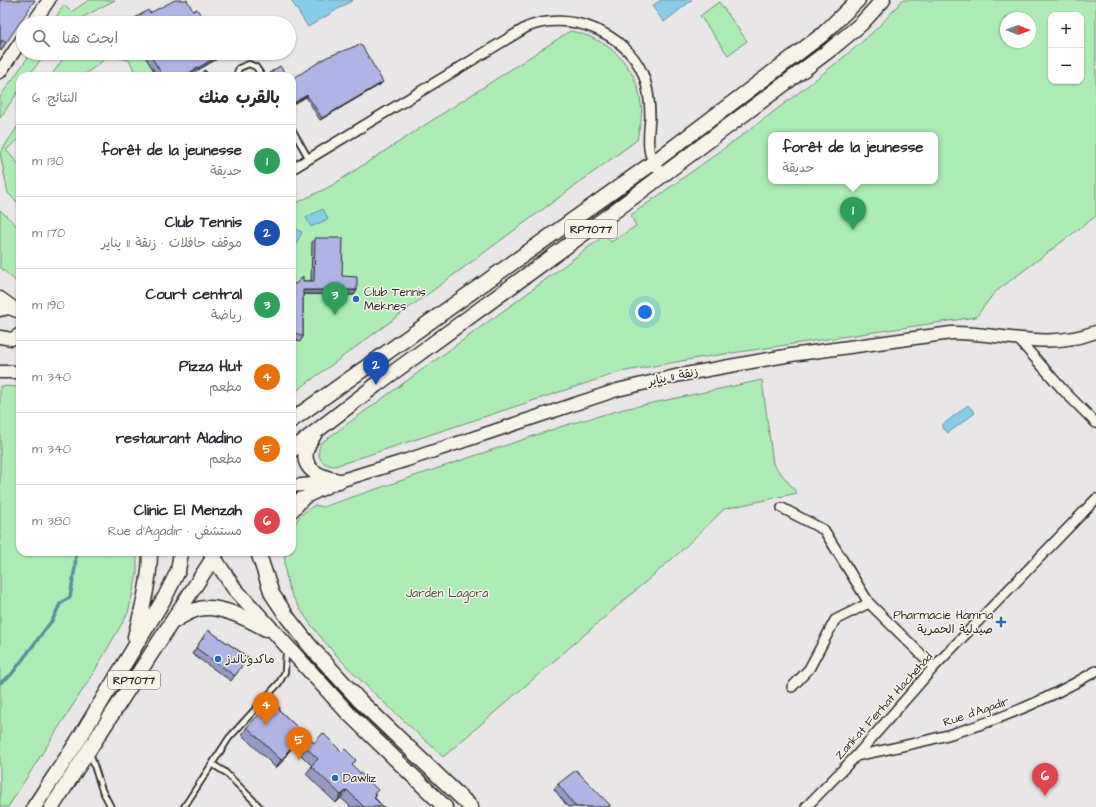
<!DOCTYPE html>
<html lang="ar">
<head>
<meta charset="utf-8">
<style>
  :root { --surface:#fff; --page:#f7f7f7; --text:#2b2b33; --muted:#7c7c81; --line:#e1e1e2; --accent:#0b8043 }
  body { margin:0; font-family:"Architects Daughter","Playpen Sans Arabic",sans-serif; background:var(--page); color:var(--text); direction:rtl }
  .controls { position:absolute; right:12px; top:12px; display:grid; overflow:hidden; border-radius:8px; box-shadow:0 1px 3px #0004 }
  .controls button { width:36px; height:36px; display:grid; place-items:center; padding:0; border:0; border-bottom:1px solid var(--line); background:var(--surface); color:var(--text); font:20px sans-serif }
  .compass { position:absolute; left:1000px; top:12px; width:36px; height:36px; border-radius:50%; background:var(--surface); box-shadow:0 1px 3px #0004; rotate:91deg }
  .you { position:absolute; left:645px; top:312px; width:14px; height:14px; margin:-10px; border:3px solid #fff; border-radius:50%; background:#1a73e8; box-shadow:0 0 0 6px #1a73e833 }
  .badge { display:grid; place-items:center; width:26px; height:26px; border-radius:50%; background:var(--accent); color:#fff; font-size:13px; font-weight:700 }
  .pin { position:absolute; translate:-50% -33px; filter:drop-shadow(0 1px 2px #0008) }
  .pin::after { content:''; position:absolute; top:21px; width:14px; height:12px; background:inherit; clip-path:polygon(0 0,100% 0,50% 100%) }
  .popup { position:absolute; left:768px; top:132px; width:170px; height:52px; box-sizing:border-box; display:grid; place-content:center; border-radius:8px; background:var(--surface); filter:drop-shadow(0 1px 3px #0005); font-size:13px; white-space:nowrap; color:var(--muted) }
  .popup b { font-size:15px; color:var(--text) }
  .popup::after { content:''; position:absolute; left:50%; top:100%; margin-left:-8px; border:8px solid transparent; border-top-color:var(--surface) }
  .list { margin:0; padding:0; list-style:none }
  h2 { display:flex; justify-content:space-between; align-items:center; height:52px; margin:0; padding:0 16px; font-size:17px }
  h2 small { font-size:13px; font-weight:400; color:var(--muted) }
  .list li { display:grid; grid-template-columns:26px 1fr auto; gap:12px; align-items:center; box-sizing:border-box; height:72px; padding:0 16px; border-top:1px solid var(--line) }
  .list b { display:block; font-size:15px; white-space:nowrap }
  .list p { margin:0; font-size:13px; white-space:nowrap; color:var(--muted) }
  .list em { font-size:13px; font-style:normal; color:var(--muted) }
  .icon { flex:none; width:22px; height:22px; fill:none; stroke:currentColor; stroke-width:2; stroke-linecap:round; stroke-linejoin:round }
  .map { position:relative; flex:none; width:1096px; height:807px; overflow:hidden; direction:ltr }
  .search { position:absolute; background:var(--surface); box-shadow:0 1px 3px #0004; left:16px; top:16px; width:280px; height:44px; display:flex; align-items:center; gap:10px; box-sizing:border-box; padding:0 14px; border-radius:22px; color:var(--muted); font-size:15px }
  .panel { position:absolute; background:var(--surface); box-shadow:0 1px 3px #0004; left:16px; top:72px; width:280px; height:484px; border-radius:12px; direction:rtl }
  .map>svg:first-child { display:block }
</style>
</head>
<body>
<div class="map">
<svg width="1096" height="807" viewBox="0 0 1096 807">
  <rect width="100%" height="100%" fill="#e9e6e7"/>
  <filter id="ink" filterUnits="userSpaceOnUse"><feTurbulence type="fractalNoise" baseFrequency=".025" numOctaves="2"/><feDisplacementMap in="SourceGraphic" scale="8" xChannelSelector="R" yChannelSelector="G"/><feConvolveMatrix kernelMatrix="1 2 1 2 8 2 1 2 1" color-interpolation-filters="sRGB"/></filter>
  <g filter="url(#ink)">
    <path fill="#adedb5" stroke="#6c8c70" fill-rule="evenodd" d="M89 0H115L72 23H52L64 5 71 12Z
      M902 0H1096V216L994 293 976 317 698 358 620 372 335 466C321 466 315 455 321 443L517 301 605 235 611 242 636 226 631 215C693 171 755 127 815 80 846 55 878 32 902 0ZM1051 15H1081V81H1051ZM1006 18H1030V42H1006ZM771 135H935V181H771Z
      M719 2 747 41 728 55 700 16Z
      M570 31C608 38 637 65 641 104 643 116 639 129 637 140L292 394V205L331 186Z
      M31 53H45L29 76H20V89L0 118V97Z
      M67 53H143L157 76H137L129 60 109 56 83 76H51Z
      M20 123V138L6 150 20 166V205L8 193 0 153Z
      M0 210 20 229V285L0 267Z
      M762 380 773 464 797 493 724 509 680 552 443 757C395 711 325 655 293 597 286 584 284 566 285 552H292C292 526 292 519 315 505L323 507 566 425 624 409Z
      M0 386 20 387V552L137 553V574L128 613 94 672 8 807H0Z"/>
    <path fill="#86cee8" stroke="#628d9c" d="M291 0H353L308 27Z
      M661 0H692L664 22 652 6Z
      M323 209 328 219 311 227 306 217Z
      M292 227 302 232 292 252Z
      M968 405 975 413 948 433 941 426Z"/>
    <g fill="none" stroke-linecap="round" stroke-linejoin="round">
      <path stroke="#628d9c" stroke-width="3.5" d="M0 683 11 675 53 619 60 604 70 597 75 568 76 552"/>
      <g stroke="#2b2b2b" stroke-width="8">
        <path id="lane" d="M236 76 239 68 249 64 256 67 262 76
          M292 129 309 159
          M90 753 102 790 111 807
          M212 764 225 772 260 807
          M184 807 229 738 279 683 285 672 286 651"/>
      </g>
      <g stroke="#2b2b2b" stroke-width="12">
        <path id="street" d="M292 169 527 27C568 10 624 32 642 72 648 85 650 104 650 118 649 129 647 143 650 154 653 162 658 169 663 176
          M1019 340 1064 391 1096 423
          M782 508 824 530 869 603 934 667
          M792 687 809 669 835 620 869 603
          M856 756C888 749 920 743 951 734 1002 719 1051 698 1096 671
          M806 807 856 756 934 667 1096 499"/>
      </g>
      <g stroke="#2b2b2b" stroke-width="15">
        <path id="secondary" d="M33 23 49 0
          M0 72 23 38
          M0 298 14 308
          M0 310 9 308 20 312
          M0 337 12 339 20 334
          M0 372H20
          M292 486 332 482
          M293 503 339 481 407 460 617 390 680 375 791 355 951 333C1003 332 1043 351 1096 332"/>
      </g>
      <g stroke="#2b2b2b" stroke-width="17">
        <path id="primary" d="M292 420 654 162 822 35 858 0
          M314 435C294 463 312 476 339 481
          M292 450 376 385 612 213 831 49 861 24 883 0
          M292 510 302 499
          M210 552 234 588 348 713 445 807
          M258 552 272 594 288 618 310 646 360 701 471 807
          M174 621C182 616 190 611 199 609 219 604 248 619 266 629
          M135 637C142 609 150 581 150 552
          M34 807 77 742 165 597 178 571 181 552
          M52 807 217 552"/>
      </g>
      <use href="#lane" stroke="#f7f3e8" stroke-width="4.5"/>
      <use href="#street" stroke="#f7f3e8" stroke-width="9"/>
      <use href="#secondary" stroke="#f7f3e8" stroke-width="12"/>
      <use href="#primary" stroke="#f7f3e8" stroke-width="14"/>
    </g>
    <path fill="#969bc5" stroke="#2b2b2b" d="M0 0 6 43 1 51 0 50Z
      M143 53H219L217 59 188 76H157Z
      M204 70 212 76H202L201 74Z
      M272 71 287 76H272L270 73Z
      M292 79 381 84 320 120 306 97 292 105Z
      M315 238 342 276 357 290 354 295 303 294V337L300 342 292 337V285L303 281H311L312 242Z
      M208 630 248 657 231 681 192 654Z
      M279 710 314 743 342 752 356 760 352 765 375 794V798L384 807H351L341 798 336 803 306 774 312 766 293 747 287 754 282 762 276 768 242 735 247 727Z
      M558 784 610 805 609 807H568L554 789Z"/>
    <path fill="#7a7ea0" stroke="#2b2b2b" d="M220 55 217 59 188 76H184Z
      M383 82 381 84 320 120 322 118Z
      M307 95 306 97 292 105V104Z
      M303 290H357L354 295 300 294Z
      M298 740 293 747 280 760 286 753Z
      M287 754 282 762 276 768 281 760Z
      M347 790 341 798 336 803 341 795Z"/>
    <path fill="#afb4e5" stroke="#2b2b2b" d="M0 0H35L6 43 2 40 0 44Z
      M175 0H187L193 11 197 9 202 17 198 20 200 23H131L130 21 148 10 150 13Z
      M361 44 383 82 322 118 307 95 292 104V79L327 57Z
      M149 53H219L220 55 184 76H163Z
      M280 66 287 76H275L272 71Z
      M204 70 212 76H206Z
      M315 238H343L342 276 357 277V290H303V337L294 332 292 326 293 290H292V285L297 283 303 276V281H314Z
      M208 630 248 657 235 676 196 648Z
      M272 701 280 708 279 710 314 743 323 733 342 752 345 749 356 760 352 765 378 790 374 794 376 796 374 798 384 807H364L347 790 341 795 311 766 318 759 298 740 286 753 287 754 281 760 247 727Z
      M576 770 610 805 608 807H576L558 784Z"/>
  </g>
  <g fill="#1f6fb2" stroke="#f7f3e8" stroke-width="1.5">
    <circle cx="356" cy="299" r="4"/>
    <path d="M999 616h4v4h4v4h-4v4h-4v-4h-4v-4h4z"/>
    <circle cx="218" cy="659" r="4"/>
    <circle cx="335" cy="778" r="4"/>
  </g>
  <g text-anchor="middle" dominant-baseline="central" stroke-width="3" stroke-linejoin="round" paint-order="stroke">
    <g fill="#f7f3e8" stroke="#686764" stroke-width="1">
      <rect x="565" y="220" width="52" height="18" rx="3"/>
      <rect x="108" y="671" width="52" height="18" rx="3"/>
    </g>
    <g font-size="11" font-weight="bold" fill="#2b2b2b">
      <text x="591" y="229">RP7077</text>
      <text x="134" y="680">RP7077</text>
    </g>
    <g font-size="12" fill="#2b2b2b" stroke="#f7f3e8" text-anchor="start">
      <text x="364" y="292">Club Tennis<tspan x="364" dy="14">Meknes</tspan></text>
      <text x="993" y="615" text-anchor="end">Pharmacie Hamria<tspan x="993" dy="14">صيدلية الحمرية</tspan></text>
      <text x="226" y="659">ماكدونالدز</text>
      <text x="343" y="778">Dawliz</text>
    </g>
    <g font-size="12" fill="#2b2b2b" stroke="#f7f3e8">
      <text transform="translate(673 377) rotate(-12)">زنقة 11 يناير</text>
      <text transform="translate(884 706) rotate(-48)">Zankat Ferhat Hachehad</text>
      <text transform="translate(976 712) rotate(-19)">Rue d'Agadir</text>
    </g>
    <g font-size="12" fill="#455247" stroke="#f7f3e8">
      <text x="447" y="593">Jarden Lagora</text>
    </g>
  </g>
</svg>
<div class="controls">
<button>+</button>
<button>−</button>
</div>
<svg class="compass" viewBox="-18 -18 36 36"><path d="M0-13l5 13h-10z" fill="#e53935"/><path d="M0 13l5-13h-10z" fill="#7c7c81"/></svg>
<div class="you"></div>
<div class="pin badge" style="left:853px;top:230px;background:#2e9e5b">1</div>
<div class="popup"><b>forêt de la jeunesse</b>حديقة</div>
<div class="pin badge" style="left:376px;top:385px;background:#1a4fb4">2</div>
<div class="pin badge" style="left:335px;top:315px;background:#2e9e5b">3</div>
<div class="pin badge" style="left:266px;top:725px;background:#e8710a">4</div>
<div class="pin badge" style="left:299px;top:760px;background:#e8710a">5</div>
<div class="pin badge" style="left:1045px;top:796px;background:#e0444e">6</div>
<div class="search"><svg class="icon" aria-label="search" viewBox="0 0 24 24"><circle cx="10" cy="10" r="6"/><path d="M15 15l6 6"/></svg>ابحث هنا</div>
<section class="panel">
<h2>بالقرب منك<small>النتائج: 6</small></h2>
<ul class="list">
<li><span class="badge" style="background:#2e9e5b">1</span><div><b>forêt de la jeunesse</b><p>حديقة</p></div><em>130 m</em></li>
<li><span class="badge" style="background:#1a4fb4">2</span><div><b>Club Tennis</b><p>موقف حافلات · زنقة 11 يناير</p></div><em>170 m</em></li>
<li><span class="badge" style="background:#2e9e5b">3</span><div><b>Court central</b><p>رياضة</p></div><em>190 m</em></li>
<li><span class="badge" style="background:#e8710a">4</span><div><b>Pizza Hut</b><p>مطعم</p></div><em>340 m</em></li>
<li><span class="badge" style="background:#e8710a">5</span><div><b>restaurant Aladino</b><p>مطعم</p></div><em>340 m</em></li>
<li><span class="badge" style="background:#e0444e">6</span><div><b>Clinic El Menzah</b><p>مستشفى · Rue d'Agadir</p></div><em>380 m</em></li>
</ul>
</section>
</div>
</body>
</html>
